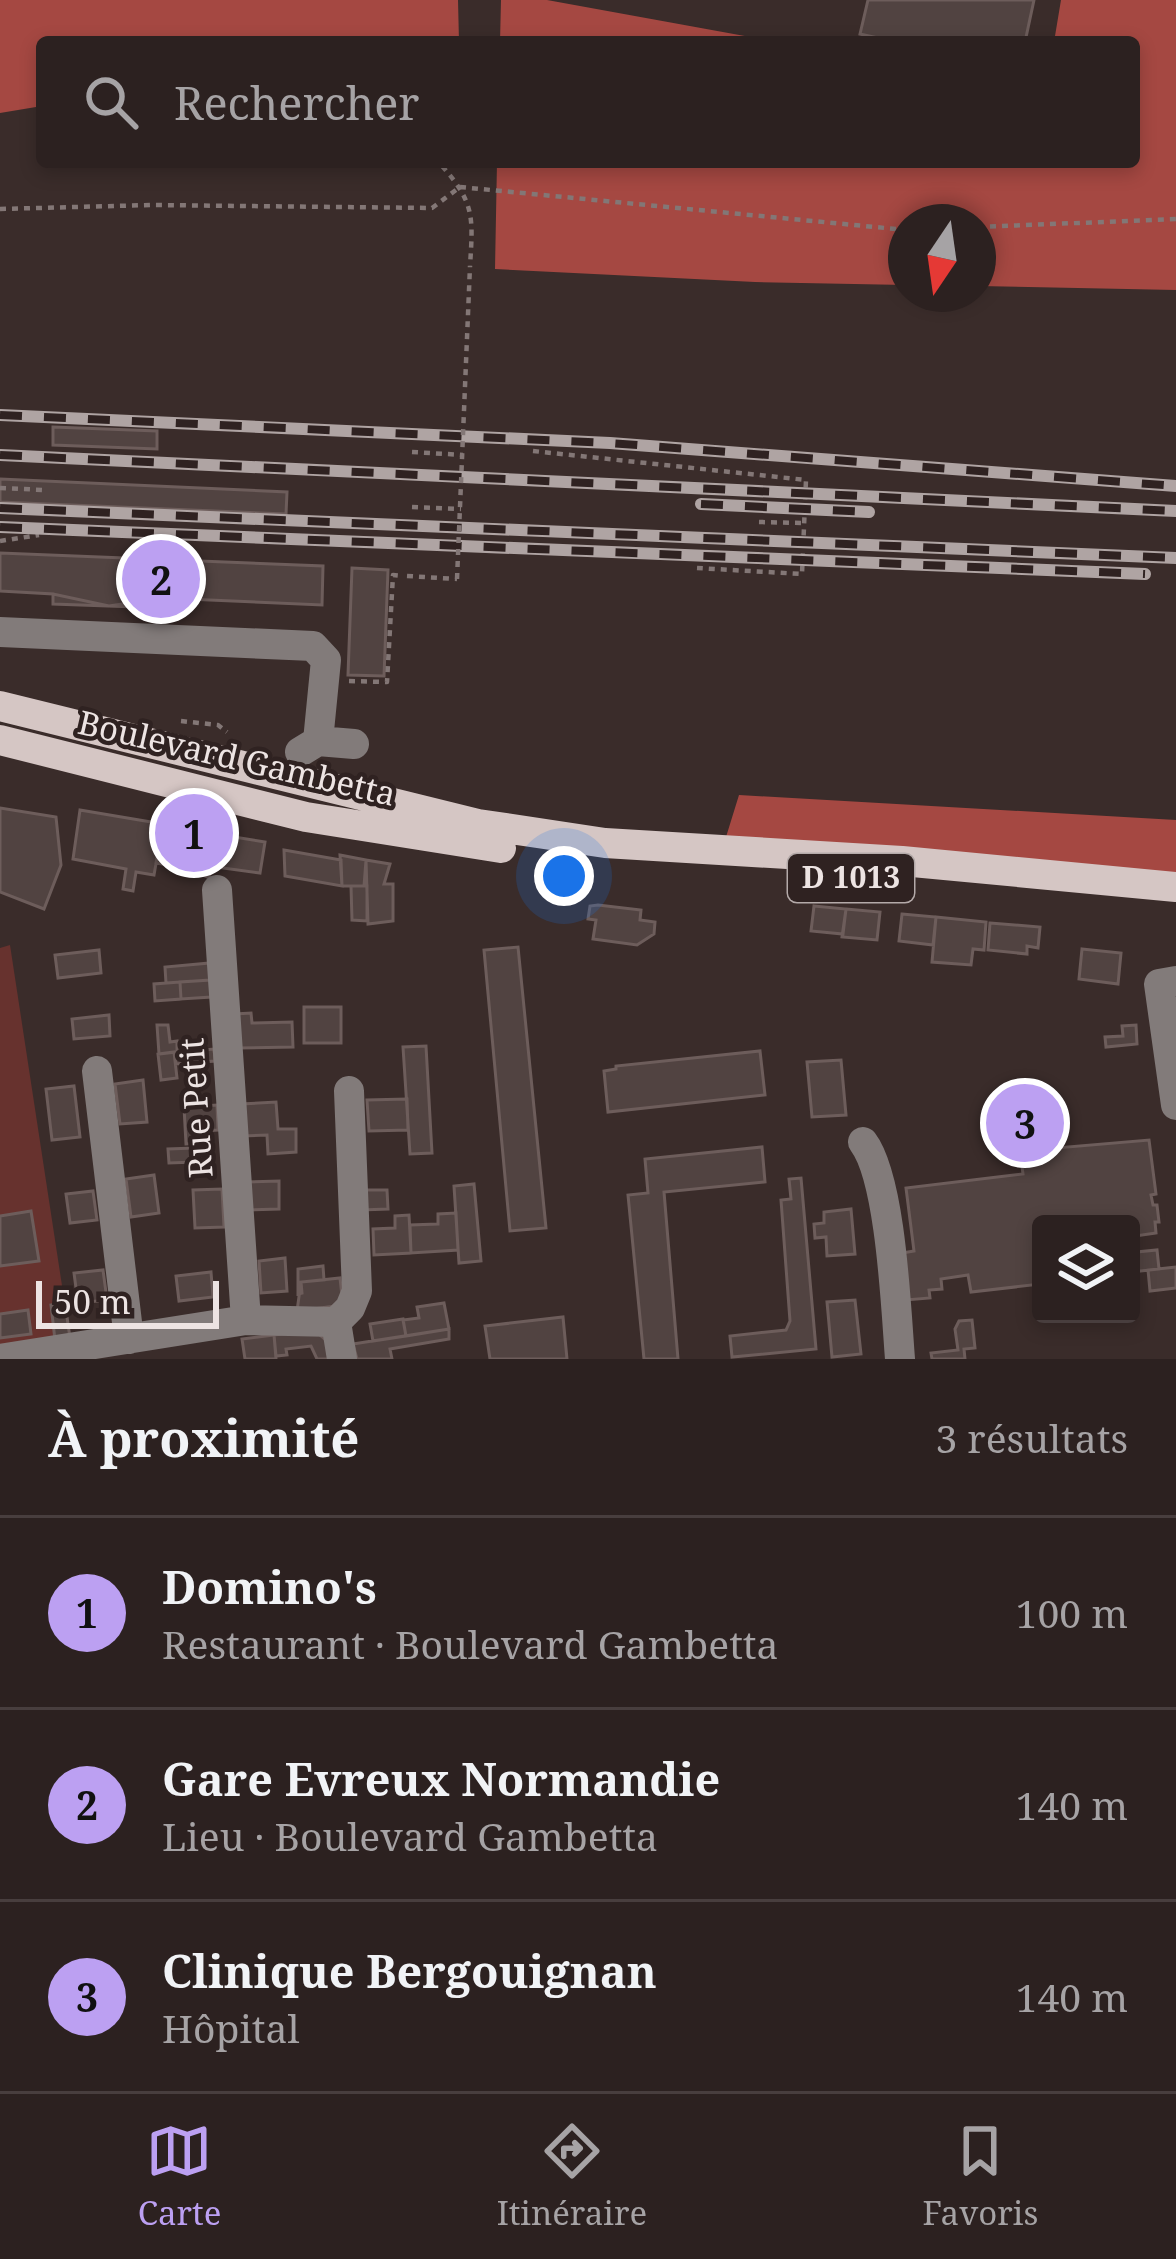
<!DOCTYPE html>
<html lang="fr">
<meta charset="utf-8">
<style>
:root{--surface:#2c2120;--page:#342929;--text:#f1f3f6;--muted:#a6a3a5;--line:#483e3e;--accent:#bca0f2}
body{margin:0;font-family:"Noto Serif",serif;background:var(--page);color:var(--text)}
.controls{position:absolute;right:36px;bottom:36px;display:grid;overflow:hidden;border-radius:12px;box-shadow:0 6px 18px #0003}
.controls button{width:108px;height:108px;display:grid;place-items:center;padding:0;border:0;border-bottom:3px solid var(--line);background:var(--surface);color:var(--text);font:60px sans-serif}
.compass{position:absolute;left:888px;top:204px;width:108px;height:108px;border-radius:50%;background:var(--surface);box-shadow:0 6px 18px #0003;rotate:193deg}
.scale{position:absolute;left:36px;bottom:30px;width:183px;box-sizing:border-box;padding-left:12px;border:6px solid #ede4e3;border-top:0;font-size:33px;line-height:42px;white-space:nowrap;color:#ede4e3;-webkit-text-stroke:9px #2f2221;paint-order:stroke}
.you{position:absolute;left:564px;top:876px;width:42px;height:42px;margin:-30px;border:9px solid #fff;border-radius:50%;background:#1a73e8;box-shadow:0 0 0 18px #1a73e833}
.badge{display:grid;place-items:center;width:78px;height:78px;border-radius:50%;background:var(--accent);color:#111;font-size:39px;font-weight:700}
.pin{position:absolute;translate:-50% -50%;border:6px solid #fff;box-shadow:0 3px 12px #0006}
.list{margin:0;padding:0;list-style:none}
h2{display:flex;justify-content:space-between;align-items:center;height:156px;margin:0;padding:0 48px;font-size:51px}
h2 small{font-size:39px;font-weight:400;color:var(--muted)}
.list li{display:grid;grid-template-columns:78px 1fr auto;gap:36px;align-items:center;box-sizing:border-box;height:192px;padding:0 48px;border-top:3px solid var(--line)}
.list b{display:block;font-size:45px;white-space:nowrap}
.list p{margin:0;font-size:39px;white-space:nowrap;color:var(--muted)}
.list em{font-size:39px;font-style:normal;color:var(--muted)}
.icon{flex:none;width:66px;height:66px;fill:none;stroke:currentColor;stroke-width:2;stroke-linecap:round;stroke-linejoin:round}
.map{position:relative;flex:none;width:1176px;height:1359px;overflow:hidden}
.search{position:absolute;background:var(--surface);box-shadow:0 6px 18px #0003;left:36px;right:36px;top:36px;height:132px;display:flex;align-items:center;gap:30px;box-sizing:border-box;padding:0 42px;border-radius:12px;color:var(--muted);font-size:45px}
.sheet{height:732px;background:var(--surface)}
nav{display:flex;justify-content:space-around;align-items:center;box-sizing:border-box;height:168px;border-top:3px solid var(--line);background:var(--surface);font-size:33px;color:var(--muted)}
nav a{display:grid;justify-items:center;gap:6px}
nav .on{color:var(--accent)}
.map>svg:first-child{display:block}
.green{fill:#67322e}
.forest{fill:#a54842}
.building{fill:#514341;stroke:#6d5d5b;stroke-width:3}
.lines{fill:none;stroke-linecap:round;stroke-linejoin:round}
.path{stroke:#837776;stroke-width:4.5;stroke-dasharray:6 6;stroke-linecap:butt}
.minor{stroke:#827b7a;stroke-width:30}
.major{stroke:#d5c6c4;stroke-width:30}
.rail-casing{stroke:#afa4a3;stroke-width:12}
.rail{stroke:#2f2221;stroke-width:8;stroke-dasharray:22;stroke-linecap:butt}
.path-bridge{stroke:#837776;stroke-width:4.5;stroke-dasharray:6 6;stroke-linecap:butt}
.labels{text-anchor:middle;stroke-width:9;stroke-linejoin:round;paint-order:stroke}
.shield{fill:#2f2221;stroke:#b4aaa9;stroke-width:3}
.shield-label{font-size:30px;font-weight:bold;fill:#ede4e3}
.street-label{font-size:33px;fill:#ede4e3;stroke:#2f2221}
</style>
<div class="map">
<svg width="1176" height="1359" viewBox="0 0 1176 1359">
<rect width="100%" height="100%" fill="#3a2c2a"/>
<path class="green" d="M 10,945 L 70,1338 L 0,1346 L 0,948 Z"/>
<path class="forest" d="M 0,0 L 458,0 L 459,42 L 42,42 L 42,106 L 0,113 Z
M 501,0 L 547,0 L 778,42 L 500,42 Z
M 1061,0 L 1176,0 L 1176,290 L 978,286 L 978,222 L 906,222 L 906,285 L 755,282 L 495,269 L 497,162 L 1134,162 L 1134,42 L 1054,42 Z
M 739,795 L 1176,820 L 1176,879 L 726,837 Z"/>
<path class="building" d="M 868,0 L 1034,0 L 1025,42 L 896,42 L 860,34 Z
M 53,427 L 157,431 L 157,449 L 53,445 Z
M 0,479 L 287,492 L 286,514 L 0,502 Z
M 0,553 L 323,566 L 322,605 L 163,598 L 163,608 L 53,604 L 53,594 L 0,591 Z
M 0,553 L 323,566 L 322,605 L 163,598 L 109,606 L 53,594 L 0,591 Z
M 352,568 L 388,570 L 384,676 L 348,675 Z
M 0,808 L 56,817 L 61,865 L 44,909 L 0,892 Z
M 80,810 L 163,824 L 154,875 L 136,872 L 133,891 L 123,889 L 126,869 L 73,859 Z
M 163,824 L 180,827 L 174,866 L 156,863 Z
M 180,827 L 199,831 L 193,870 L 174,866 Z
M 199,831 L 217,834 L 209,878 L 193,870 Z
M 228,836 L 265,842 L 260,873 L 223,868 Z
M 284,850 L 341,860 L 342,886 L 285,876 Z
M 340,855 L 366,860 L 364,886 L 342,886 Z
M 366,860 L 390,864 L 384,884 L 393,884 L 393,921 L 368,924 Z
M 351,886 L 367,886 L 367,921 L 352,920 Z
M 598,905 L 641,910 L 640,920 L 655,922 L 654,934 L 637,945 L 593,939 L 596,920 L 588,919 L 590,906 Z
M 814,906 L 846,909 L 843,934 L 811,931 Z
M 846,909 L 880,912 L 877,940 L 842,937 Z
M 902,914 L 936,917 L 933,945 L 899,941 Z
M 936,917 L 986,922 L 984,950 L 973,949 L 971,965 L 932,962 Z
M 990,923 L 1040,927 L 1038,948 L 1027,946 L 1027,954 L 988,950 Z
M 518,947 L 546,1228 L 510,1231 L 484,950 Z
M 1082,949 L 1121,953 L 1118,984 L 1079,979 Z
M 99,950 L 101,973 L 58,978 L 55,955 Z
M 210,963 L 210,980 L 166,983 L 165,967 Z
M 210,980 L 211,997 L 181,999 L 180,982 Z
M 180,982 L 181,999 L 155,1001 L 154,984 Z
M 304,1007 L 341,1007 L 341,1043 L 304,1043 Z
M 251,1013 L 252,1023 L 292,1022 L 293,1047 L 237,1048 L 235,1014 Z
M 109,1015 L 110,1036 L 74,1039 L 72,1019 Z
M 157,1025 L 168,1025 L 170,1042 L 177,1041 L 177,1052 L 159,1054 Z
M 1136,1025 L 1137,1044 L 1106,1047 L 1105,1037 L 1123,1036 L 1122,1026 Z
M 426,1046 L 432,1153 L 410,1154 L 403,1047 Z
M 214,1049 L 215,1061 L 176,1064 L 174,1052 Z
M 760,1051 L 765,1095 L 608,1112 L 604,1071 L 616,1069 L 616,1066 Z
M 174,1052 L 177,1078 L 161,1080 L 158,1054 Z
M 841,1060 L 846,1115 L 812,1117 L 807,1062 Z
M 143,1080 L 147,1122 L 120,1124 L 115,1084 Z
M 74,1086 L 80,1137 L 52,1140 L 46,1089 Z
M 407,1099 L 408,1130 L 369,1131 L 367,1100 Z
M 276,1102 L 278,1129 L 296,1129 L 296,1152 L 268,1154 L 267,1135 L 243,1136 L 241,1104 Z
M 217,1105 L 218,1130 L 200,1131 L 201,1143 L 186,1144 L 184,1107 Z
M 1149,1140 L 1156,1194 L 1151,1195 L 1153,1205 L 1157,1205 L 1159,1222 L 1155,1222 L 1156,1233 L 1135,1236 L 1136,1252 L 1157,1250 L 1159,1269 L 1131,1272 L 1131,1224 L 1041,1224 L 1041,1284 L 971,1292 L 968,1275 L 941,1279 L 942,1289 L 929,1290 L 930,1298 L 906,1300 L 902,1253 L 914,1251 L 906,1188 L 1023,1174 L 1020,1151 Z
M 762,1147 L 765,1182 L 664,1192 L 678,1359 L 644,1359 L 628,1195 L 648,1193 L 645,1159 Z
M 194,1148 L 195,1162 L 169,1163 L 168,1149 Z
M 154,1175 L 159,1213 L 131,1217 L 126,1179 Z
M 801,1178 L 816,1349 L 732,1357 L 730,1336 L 786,1330 L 790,1321 L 781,1200 L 791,1199 L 789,1179 Z
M 279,1181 L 279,1209 L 247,1210 L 246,1182 Z
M 474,1184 L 481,1261 L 459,1263 L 454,1186 Z
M 222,1189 L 224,1227 L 195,1228 L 193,1190 Z
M 360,1190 L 387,1190 L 388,1209 L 361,1210 Z
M 93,1191 L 97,1220 L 70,1223 L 66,1194 Z
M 851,1209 L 855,1254 L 827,1256 L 826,1237 L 815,1238 L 814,1224 L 824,1223 L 824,1212 Z
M 31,1211 L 39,1261 L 0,1266 L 0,1216 Z
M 456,1213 L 458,1250 L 411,1253 L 410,1225 L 438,1224 L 438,1214 Z
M 409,1215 L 411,1253 L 374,1255 L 373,1229 L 395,1228 L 395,1216 Z
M 285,1258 L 287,1291 L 261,1293 L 259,1261 Z
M 323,1266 L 324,1280 L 301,1282 L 302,1293 L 298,1294 L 298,1269 Z
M 1176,1267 L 1176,1288 L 1150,1291 L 1148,1270 Z
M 103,1270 L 107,1300 L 78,1303 L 74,1273 Z
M 211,1272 L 213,1297 L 179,1301 L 176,1276 Z
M 340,1278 L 343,1305 L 297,1311 L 301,1282 Z
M 855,1300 L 861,1354 L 832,1357 L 827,1302 Z
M 65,1303 L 70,1338 L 55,1340 L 51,1305 Z
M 444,1303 L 449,1329 L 406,1336 L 403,1320 L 419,1318 L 417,1307 Z
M 28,1310 L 31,1334 L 0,1338 L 0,1314 Z
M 563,1317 L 567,1359 L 490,1359 L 485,1326 Z
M 403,1319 L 406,1336 L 373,1341 L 370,1324 Z
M 972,1320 L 975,1348 L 964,1349 L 965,1359 L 932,1359 L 931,1353 L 958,1350 L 955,1329 L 959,1321 Z
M 449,1329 L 449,1339 L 390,1349 L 392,1359 L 357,1359 L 353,1344 Z
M 314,1330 L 332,1345 L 334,1359 L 317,1359 L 311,1346 L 286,1349 L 287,1355 L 276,1356 L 274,1335 Z
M 274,1335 L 276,1359 L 245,1359 L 242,1339 Z"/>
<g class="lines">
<path class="path" d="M 442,166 C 475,203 473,218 470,266
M 460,187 L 906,230
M 0,209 L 151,205 L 432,208 L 460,187
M 978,227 L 1176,219
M 533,451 L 806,480 L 802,574 L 697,568
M 412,452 L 463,455
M 0,488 L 44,490
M 412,507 L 461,509
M 759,522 L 804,523
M 0,541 L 39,535
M 407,576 L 457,579
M 349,681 L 387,682 L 393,575 L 403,576
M 181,721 L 218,725 L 227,732
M 218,863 L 225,821"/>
<path class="minor" d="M 0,632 L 313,646 L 326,660 L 318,741
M 300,752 L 318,741 L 354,744
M 217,890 L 246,1320
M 1176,981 L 1159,984 L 1176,1105
M 97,1071 L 129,1339
M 863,1142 C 891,1179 896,1309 900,1359
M 336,1322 L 350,1308 L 357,1291 L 349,1091
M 0,1359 L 246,1320 L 336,1322 L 342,1359"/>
<path class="major" d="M 0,706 L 478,824 L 605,843 L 902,861 L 1176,887
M 0,740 L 306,817 L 501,848"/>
<g class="rail-casing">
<path id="rail" d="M 0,415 L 610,443 L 1176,486
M 0,455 L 1176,511
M 701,504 L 869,512
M 0,508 L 1176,558
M 0,527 L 1145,574"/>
</g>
<use href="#rail" class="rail"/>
<path class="path-bridge" d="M 457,579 L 470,266"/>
</g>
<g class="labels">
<rect class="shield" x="788" y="854" width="126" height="48" rx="9"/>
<g class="shield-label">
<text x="851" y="888">D 1013</text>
</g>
<g class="street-label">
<text transform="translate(237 758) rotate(13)" y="12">Boulevard Gambetta</text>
<text transform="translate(196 1108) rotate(-94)" y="12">Rue Petit</text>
</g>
</g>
</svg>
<div class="controls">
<button><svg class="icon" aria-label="layers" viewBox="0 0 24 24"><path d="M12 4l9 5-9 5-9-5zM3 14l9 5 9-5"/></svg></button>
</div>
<svg class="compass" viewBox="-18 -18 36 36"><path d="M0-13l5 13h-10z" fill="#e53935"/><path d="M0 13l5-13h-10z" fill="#a6a3a5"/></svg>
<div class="scale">50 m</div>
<div class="you"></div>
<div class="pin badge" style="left:194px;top:833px">1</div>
<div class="pin badge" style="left:161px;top:579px">2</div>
<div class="pin badge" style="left:1025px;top:1123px">3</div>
<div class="search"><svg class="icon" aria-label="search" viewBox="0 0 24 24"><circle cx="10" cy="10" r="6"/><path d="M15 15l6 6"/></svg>Rechercher</div>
</div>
<section class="sheet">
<h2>À proximité<small>3 résultats</small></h2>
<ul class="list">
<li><span class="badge">1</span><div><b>Domino's</b><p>Restaurant · Boulevard Gambetta</p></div><em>100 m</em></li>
<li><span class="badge">2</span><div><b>Gare Evreux Normandie</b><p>Lieu · Boulevard Gambetta</p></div><em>140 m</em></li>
<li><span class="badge">3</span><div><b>Clinique Bergouignan</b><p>Hôpital</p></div><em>140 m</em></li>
</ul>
</section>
<nav>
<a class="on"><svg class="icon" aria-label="map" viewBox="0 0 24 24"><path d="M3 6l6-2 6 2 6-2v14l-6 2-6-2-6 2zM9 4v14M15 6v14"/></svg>Carte</a>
<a><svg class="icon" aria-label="directions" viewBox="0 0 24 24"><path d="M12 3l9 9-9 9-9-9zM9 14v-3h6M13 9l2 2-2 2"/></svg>Itinéraire</a>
<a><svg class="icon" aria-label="saved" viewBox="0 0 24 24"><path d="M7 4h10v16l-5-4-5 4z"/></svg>Favoris</a>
</nav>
